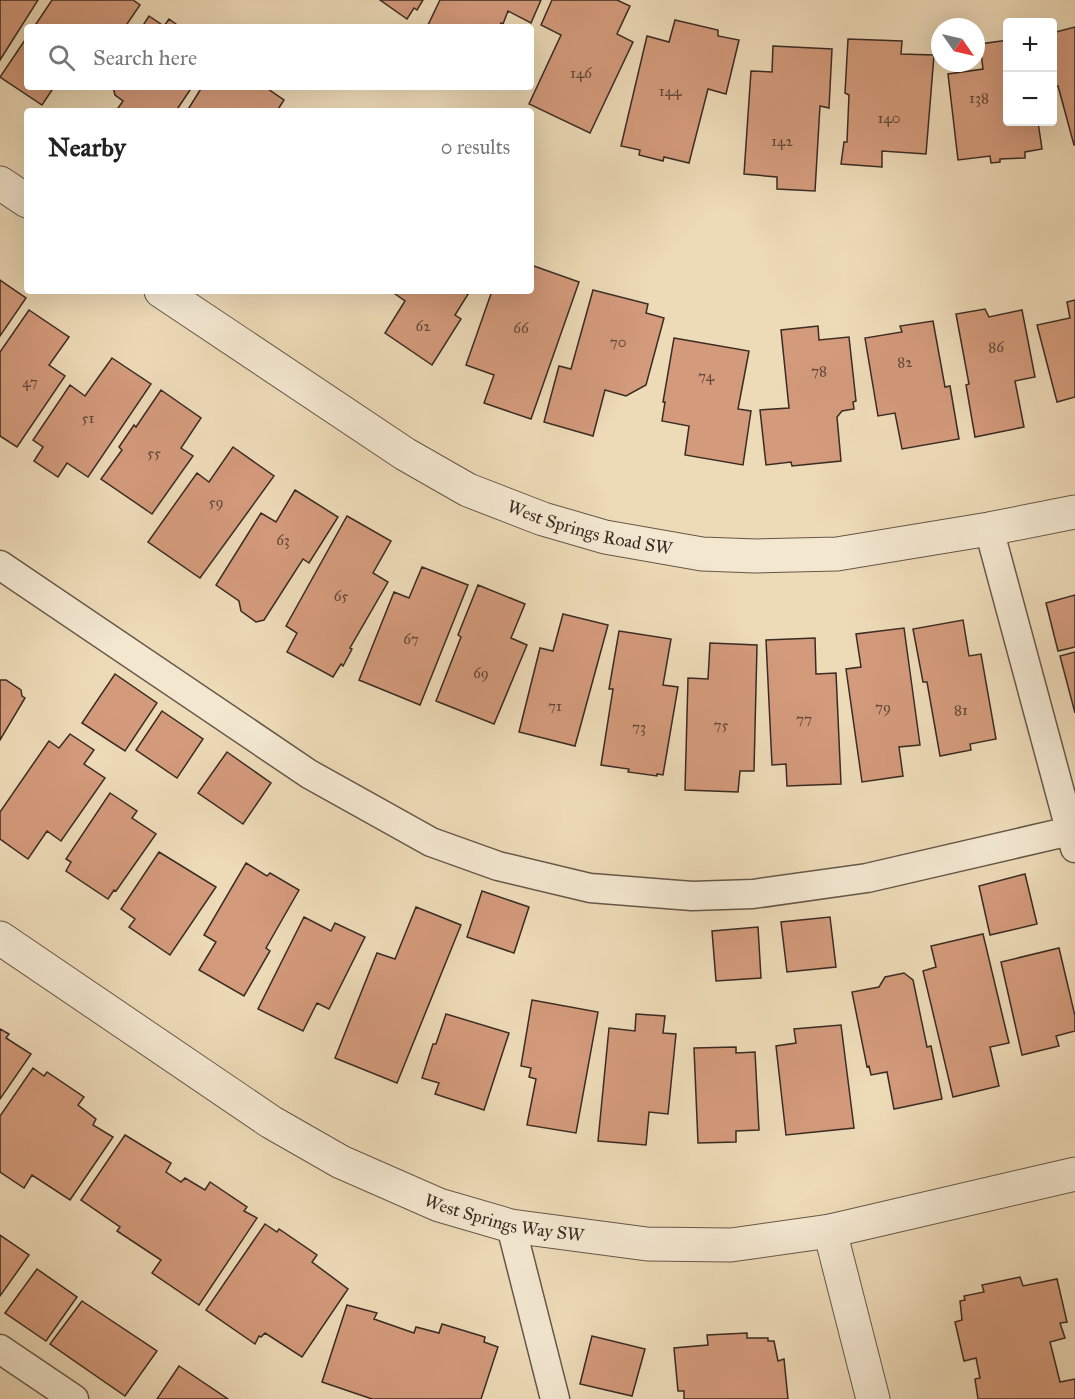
<!DOCTYPE html>
<meta charset="utf-8">
<style>
:root{--surface:#fff;--page:#f6f6f6;--text:#222;--muted:#767676;--line:#e0e0e0}
body{margin:0;font-family:"IM FELL Great Primer",serif;background:var(--page);color:var(--text)}
.controls{position:absolute;right:18px;top:18px;display:grid;overflow:hidden;border-radius:6px;box-shadow:0 6px 24px #0002}
.controls button{width:54px;height:54px;display:grid;place-items:center;padding:0;border:0;border-bottom:2px solid var(--line);background:var(--surface);color:var(--text);font:30px sans-serif}
.compass{position:absolute;left:931px;top:18px;width:54px;height:54px;border-radius:50%;background:var(--surface);box-shadow:0 6px 24px #0002;rotate:124deg}
.list{margin:0;padding:0;list-style:none}
h2{display:flex;justify-content:space-between;align-items:center;height:78px;margin:0;padding:0 24px;font-size:26px}
h2 small{font-size:20px;font-weight:400;color:var(--muted)}
.icon{flex:none;width:33px;height:33px;fill:none;stroke:currentColor;stroke-width:2;stroke-linecap:round;stroke-linejoin:round}
.map{position:relative;flex:none;width:1075px;height:1399px;overflow:hidden}
.search{position:absolute;background:var(--surface);box-shadow:0 6px 24px #0002;left:24px;top:24px;width:510px;height:66px;display:flex;align-items:center;gap:15px;box-sizing:border-box;padding:0 21px;border-radius:6px;color:var(--muted);font-size:22px}
.panel{position:absolute;background:var(--surface);box-shadow:0 6px 24px #0002;left:24px;top:108px;width:510px;height:186px;border-radius:6px}
.map>svg:first-child{display:block}
.building{fill:#d39a7b;stroke:#3a2b23;stroke-width:1.5}
.lines{fill:none;stroke-linecap:round;stroke-linejoin:round}
.service-casing{stroke:#675748;stroke-width:31}
.minor-casing{stroke:#675748;stroke-width:35}
.service{stroke:#f3e7d0;stroke-width:28}
.minor{stroke:#f3e7d0;stroke-width:33}
.labels{text-anchor:middle;stroke-width:4.5;stroke-linejoin:round;paint-order:stroke}
.number-label{font-size:15px;fill:#604739}
.street-label{font-size:18px;fill:#3a2b23;stroke:#f3e7d0}
</style>
<div class="map">
<svg width="1075" height="1399" viewBox="0 0 1075 1399">
<rect width="100%" height="100%" fill="#eddab7"/>
<filter id="stains"><feTurbulence type="fractalNoise" baseFrequency=".00333" numOctaves="4"/><feColorMatrix values="0 0 0 0 .2 0 0 0 0 .09 0 0 0 0 .02 0 0 0 .5 -.17"/></filter>
<radialGradient id="worn" r=".72"><stop offset=".6" stop-color="#630" stop-opacity="0"/><stop offset="1" stop-color="#630" stop-opacity=".3"/></radialGradient>
<path class="building" d="M 0,0 L 38,0 L 0,60 Z
M 52,0 L 133,0 L 140,5 L 125,27 L 34,27 Z
M 380,0 L 423,0 L 417,10 L 414,8 L 407,19 Z
M 440,0 L 541,0 L 531,23 L 508,11 L 503,24 L 501,23 L 499,27 L 427,27 Z
M 552,0 L 617,0 L 630,6 L 617,34 L 633,42 L 590,133 L 529,104 L 561,35 L 541,25 Z
M 149,16 L 164,26 L 169,19 L 180,27 L 142,27 Z
M 675,20 L 718,30 L 718,36 L 739,40 L 726,94 L 708,89 L 689,163 L 664,157 L 663,161 L 639,155 L 640,150 L 621,146 L 647,36 L 669,42 Z
M 1075,27 L 1075,145 L 1074,145 L 1058,86 L 1054,87 L 1052,82 L 1052,33 Z
M 27,37 L 27,87 L 54,87 L 42,105 L 0,77 Z
M 848,39 L 902,41 L 901,54 L 934,55 L 926,154 L 882,151 L 882,167 L 841,164 L 844,142 L 847,142 L 849,95 L 845,93 Z
M 1008,40 L 1008,122 L 1038,122 L 1042,149 L 1025,152 L 1025,158 L 1000,159 L 1000,162 L 991,163 L 990,156 L 958,160 L 948,74 L 983,69 L 980,44 Z
M 773,46 L 832,49 L 829,108 L 820,106 L 815,191 L 777,189 L 777,177 L 744,174 L 751,71 L 772,72 Z
M 113,87 L 192,87 L 176,111 L 116,111 L 123,101 L 115,95 Z
M 202,87 L 265,87 L 284,100 L 277,111 L 187,111 Z
M 531,265 L 579,282 L 531,419 L 484,403 L 494,375 L 466,365 L 492,291 L 531,291 Z
M 0,280 L 26,298 L 0,336 Z
M 593,290 L 648,304 L 646,313 L 664,318 L 646,385 L 626,396 L 605,390 L 593,436 L 544,422 L 559,366 L 571,369 Z
M 391,291 L 470,291 L 455,315 L 461,319 L 432,365 L 385,333 L 405,301 Z
M 1075,300 L 1075,397 L 1057,402 L 1037,325 L 1070,318 L 1067,302 Z
M 985,309 L 989,317 L 1022,310 L 1035,377 L 1015,381 L 1024,427 L 975,437 L 966,385 L 969,384 L 956,314 Z
M 29,310 L 69,337 L 49,365 L 65,376 L 17,447 L 0,436 L 0,352 Z
M 933,321 L 945,387 L 950,386 L 959,439 L 902,449 L 895,413 L 878,416 L 865,338 L 902,332 L 900,326 Z
M 818,326 L 819,340 L 849,337 L 856,401 L 853,402 L 854,409 L 842,411 L 837,417 L 841,461 L 792,466 L 791,462 L 766,465 L 760,410 L 789,408 L 781,330 Z
M 674,338 L 749,351 L 738,409 L 751,411 L 743,465 L 685,455 L 689,426 L 662,421 L 665,402 L 663,402 Z
M 112,358 L 151,384 L 88,477 L 67,463 L 58,477 L 34,461 L 43,447 L 33,440 L 70,385 L 85,396 Z
M 161,390 L 201,418 L 181,448 L 193,456 L 152,514 L 101,479 L 122,450 L 119,447 L 134,425 L 136,427 Z
M 233,447 L 274,476 L 200,578 L 148,542 L 197,473 L 209,482 Z
M 295,490 L 338,517 L 309,563 L 303,559 L 264,620 L 256,622 L 241,611 L 239,601 L 216,585 L 261,513 L 276,522 Z
M 347,516 L 391,541 L 373,573 L 388,582 L 350,648 L 352,649 L 343,666 L 341,664 L 333,677 L 287,652 L 297,633 L 286,626 Z
M 422,567 L 468,585 L 420,705 L 359,680 L 394,592 L 409,598 Z
M 478,585 L 525,604 L 511,638 L 527,645 L 494,724 L 436,701 L 461,637 L 458,635 Z
M 1075,595 L 1075,647 L 1058,651 L 1046,603 Z
M 563,614 L 608,625 L 575,746 L 519,732 L 540,648 L 553,651 Z
M 963,620 L 969,656 L 981,654 L 996,739 L 970,744 L 971,750 L 940,756 L 927,682 L 923,682 L 913,629 Z
M 904,628 L 920,745 L 899,747 L 903,776 L 862,782 L 846,669 L 861,667 L 856,634 Z
M 619,631 L 671,639 L 663,685 L 678,687 L 663,775 L 657,774 L 657,776 L 628,772 L 629,769 L 601,765 L 613,689 L 609,689 Z
M 815,638 L 816,674 L 836,673 L 841,784 L 787,786 L 786,764 L 772,765 L 766,640 Z
M 710,643 L 757,645 L 754,771 L 740,771 L 738,792 L 685,790 L 688,678 L 708,679 Z
M 1075,652 L 1075,713 L 1060,656 Z
M 115,674 L 157,703 L 125,751 L 82,723 Z
M 0,680 L 6,680 L 21,690 L 22,696 L 25,698 L 0,740 Z
M 162,711 L 203,739 L 177,778 L 136,750 Z
M 70,734 L 94,750 L 84,764 L 105,778 L 61,841 L 47,831 L 28,859 L 0,839 L 0,812 L 49,741 L 59,748 Z
M 227,752 L 271,783 L 243,824 L 198,793 Z
M 110,793 L 137,811 L 132,818 L 156,834 L 116,891 L 114,890 L 108,899 L 66,871 L 71,862 L 66,859 Z
M 159,852 L 216,887 L 170,955 L 129,927 L 135,919 L 121,909 Z
M 246,863 L 267,876 L 270,873 L 299,890 L 266,948 L 270,951 L 244,996 L 199,970 L 216,942 L 204,935 Z
M 1025,874 L 1037,924 L 990,935 L 979,886 Z
M 482,891 L 529,907 L 514,953 L 467,937 Z
M 416,907 L 461,925 L 397,1083 L 335,1058 L 377,953 L 395,959 Z
M 304,917 L 331,931 L 335,923 L 365,937 L 329,1009 L 317,1003 L 303,1031 L 258,1009 Z
M 830,917 L 836,967 L 787,972 L 781,922 Z
M 758,927 L 761,978 L 716,981 L 712,931 Z
M 983,934 L 1009,1043 L 990,1047 L 999,1086 L 953,1097 L 923,971 L 936,967 L 931,946 Z
M 1059,948 L 1075,1016 L 1075,1031 L 1056,1036 L 1059,1046 L 1022,1055 L 1001,962 Z
M 904,973 L 913,980 L 927,1047 L 931,1046 L 942,1099 L 894,1109 L 887,1072 L 871,1075 L 869,1066 L 867,1067 L 852,992 L 879,987 L 885,977 Z
M 532,1000 L 598,1012 L 576,1133 L 527,1125 L 536,1079 L 529,1077 L 531,1068 L 521,1066 Z
M 446,1014 L 509,1033 L 484,1110 L 435,1094 L 439,1083 L 422,1078 L 433,1044 L 436,1044 Z
M 636,1014 L 665,1016 L 663,1033 L 676,1034 L 668,1114 L 649,1112 L 646,1145 L 598,1141 L 609,1028 L 635,1031 Z
M 841,1025 L 854,1128 L 786,1135 L 776,1046 L 796,1043 L 794,1029 Z
M 0,1029 L 9,1034 L 6,1038 L 31,1054 L 0,1099 Z
M 736,1047 L 736,1053 L 755,1052 L 759,1130 L 736,1131 L 736,1142 L 698,1143 L 694,1048 Z
M 33,1068 L 44,1076 L 47,1072 L 84,1097 L 78,1105 L 96,1119 L 93,1125 L 113,1137 L 70,1200 L 32,1175 L 24,1188 L 0,1172 L 0,1116 Z
M 125,1135 L 171,1163 L 166,1172 L 181,1182 L 185,1178 L 205,1190 L 210,1182 L 247,1207 L 244,1211 L 257,1218 L 199,1305 L 152,1273 L 161,1260 L 117,1231 L 120,1227 L 81,1200 Z
M 265,1224 L 277,1232 L 279,1229 L 317,1255 L 312,1262 L 348,1289 L 302,1357 L 265,1333 L 261,1337 L 259,1336 L 255,1344 L 206,1310 Z
M 0,1235 L 29,1255 L 0,1296 Z
M 37,1269 L 77,1297 L 46,1341 L 5,1313 Z
M 1020,1277 L 1023,1286 L 1057,1279 L 1067,1322 L 1060,1323 L 1065,1338 L 1050,1342 L 1060,1382 L 1075,1379 L 1075,1399 L 978,1399 L 975,1379 L 980,1378 L 976,1358 L 964,1361 L 955,1322 L 962,1320 L 960,1301 L 965,1300 L 964,1296 L 984,1292 L 982,1285 Z
M 82,1301 L 157,1351 L 125,1396 L 50,1344 Z
M 347,1305 L 377,1313 L 374,1319 L 414,1333 L 416,1327 L 439,1333 L 442,1324 L 485,1337 L 484,1342 L 498,1347 L 481,1399 L 372,1399 L 322,1382 Z
M 747,1333 L 747,1338 L 768,1338 L 768,1341 L 774,1341 L 778,1361 L 784,1359 L 788,1399 L 684,1399 L 684,1391 L 678,1391 L 674,1348 L 708,1345 L 707,1335 Z
M 592,1336 L 645,1349 L 632,1396 L 580,1384 Z
M 179,1366 L 228,1399 L 157,1399 Z"/>
<g class="lines">
<g class="service-casing">
<path id="service" d="M 989,529 L 1075,848
M 0,565 L 309,774 L 431,842 L 498,866 L 590,888 L 692,896 L 753,894 L 867,878 L 1070,831
M 511,1226 L 555,1399
M 0,1349 L 74,1399"/>
</g>
<g class="minor-casing">
<g id="minor">
<path d="M 0,183 L 27,201"/>
<path id="s1" d="M 161,291 L 405,454 L 468,490 L 543,519 L 605,537 L 702,554 L 756,556 L 837,554 L 989,529 L 1075,512"/>
<path id="s2" d="M 0,938 L 271,1122 L 341,1162 L 439,1205 L 511,1226 L 647,1244 L 731,1245 L 830,1231 L 1075,1174"/>
<path d="M 830,1231 L 873,1399"/>
</g>
</g>
<use href="#service" class="service"/>
<use href="#minor" class="minor"/>
</g>
<g class="labels">
<g class="number-label">
<text x="581" y="78">146</text>
<text x="670" y="96">144</text>
<text x="979" y="103">138</text>
<text x="889" y="123">140</text>
<text x="782" y="146">142</text>
<text x="423" y="331">62</text>
<text x="521" y="333">66</text>
<text x="618" y="347">70</text>
<text x="996" y="352">86</text>
<text x="905" y="367">82</text>
<text x="819" y="376">78</text>
<text x="706" y="381">74</text>
<text x="30" y="387">47</text>
<text x="88" y="423">51</text>
<text x="154" y="458">55</text>
<text x="216" y="507">59</text>
<text x="283" y="545">63</text>
<text x="341" y="601">65</text>
<text x="411" y="644">67</text>
<text x="481" y="678">69</text>
<text x="555" y="711">71</text>
<text x="883" y="712">79</text>
<text x="961" y="715">81</text>
<text x="804" y="724">77</text>
<text x="721" y="730">75</text>
<text x="639" y="732">73</text>
</g>
<g class="street-label">
<text dy="6" stroke="none"><textPath href="#s1" startOffset="494">West Springs Road SW</textPath></text>
<text dy="6" stroke="none"><textPath href="#s2" startOffset="582">West Springs Way SW</textPath></text>
</g>
</g>
<rect width="100%" height="100%" filter="url(#stains)"/>
<rect width="100%" height="100%" fill="url(#worn)"/>
</svg>
<div class="controls">
<button>+</button>
<button>−</button>
</div>
<svg class="compass" viewBox="-18 -18 36 36"><path d="M0-13l5 13h-10z" fill="#e53935"/><path d="M0 13l5-13h-10z" fill="#767676"/></svg>
<div class="search"><svg class="icon" aria-label="search" viewBox="0 0 24 24"><circle cx="10" cy="10" r="6"/><path d="M15 15l6 6"/></svg>Search here</div>
<section class="panel">
<h2>Nearby<small>0 results</small></h2>
<ul class="list">
</ul>
</section>
</div>
